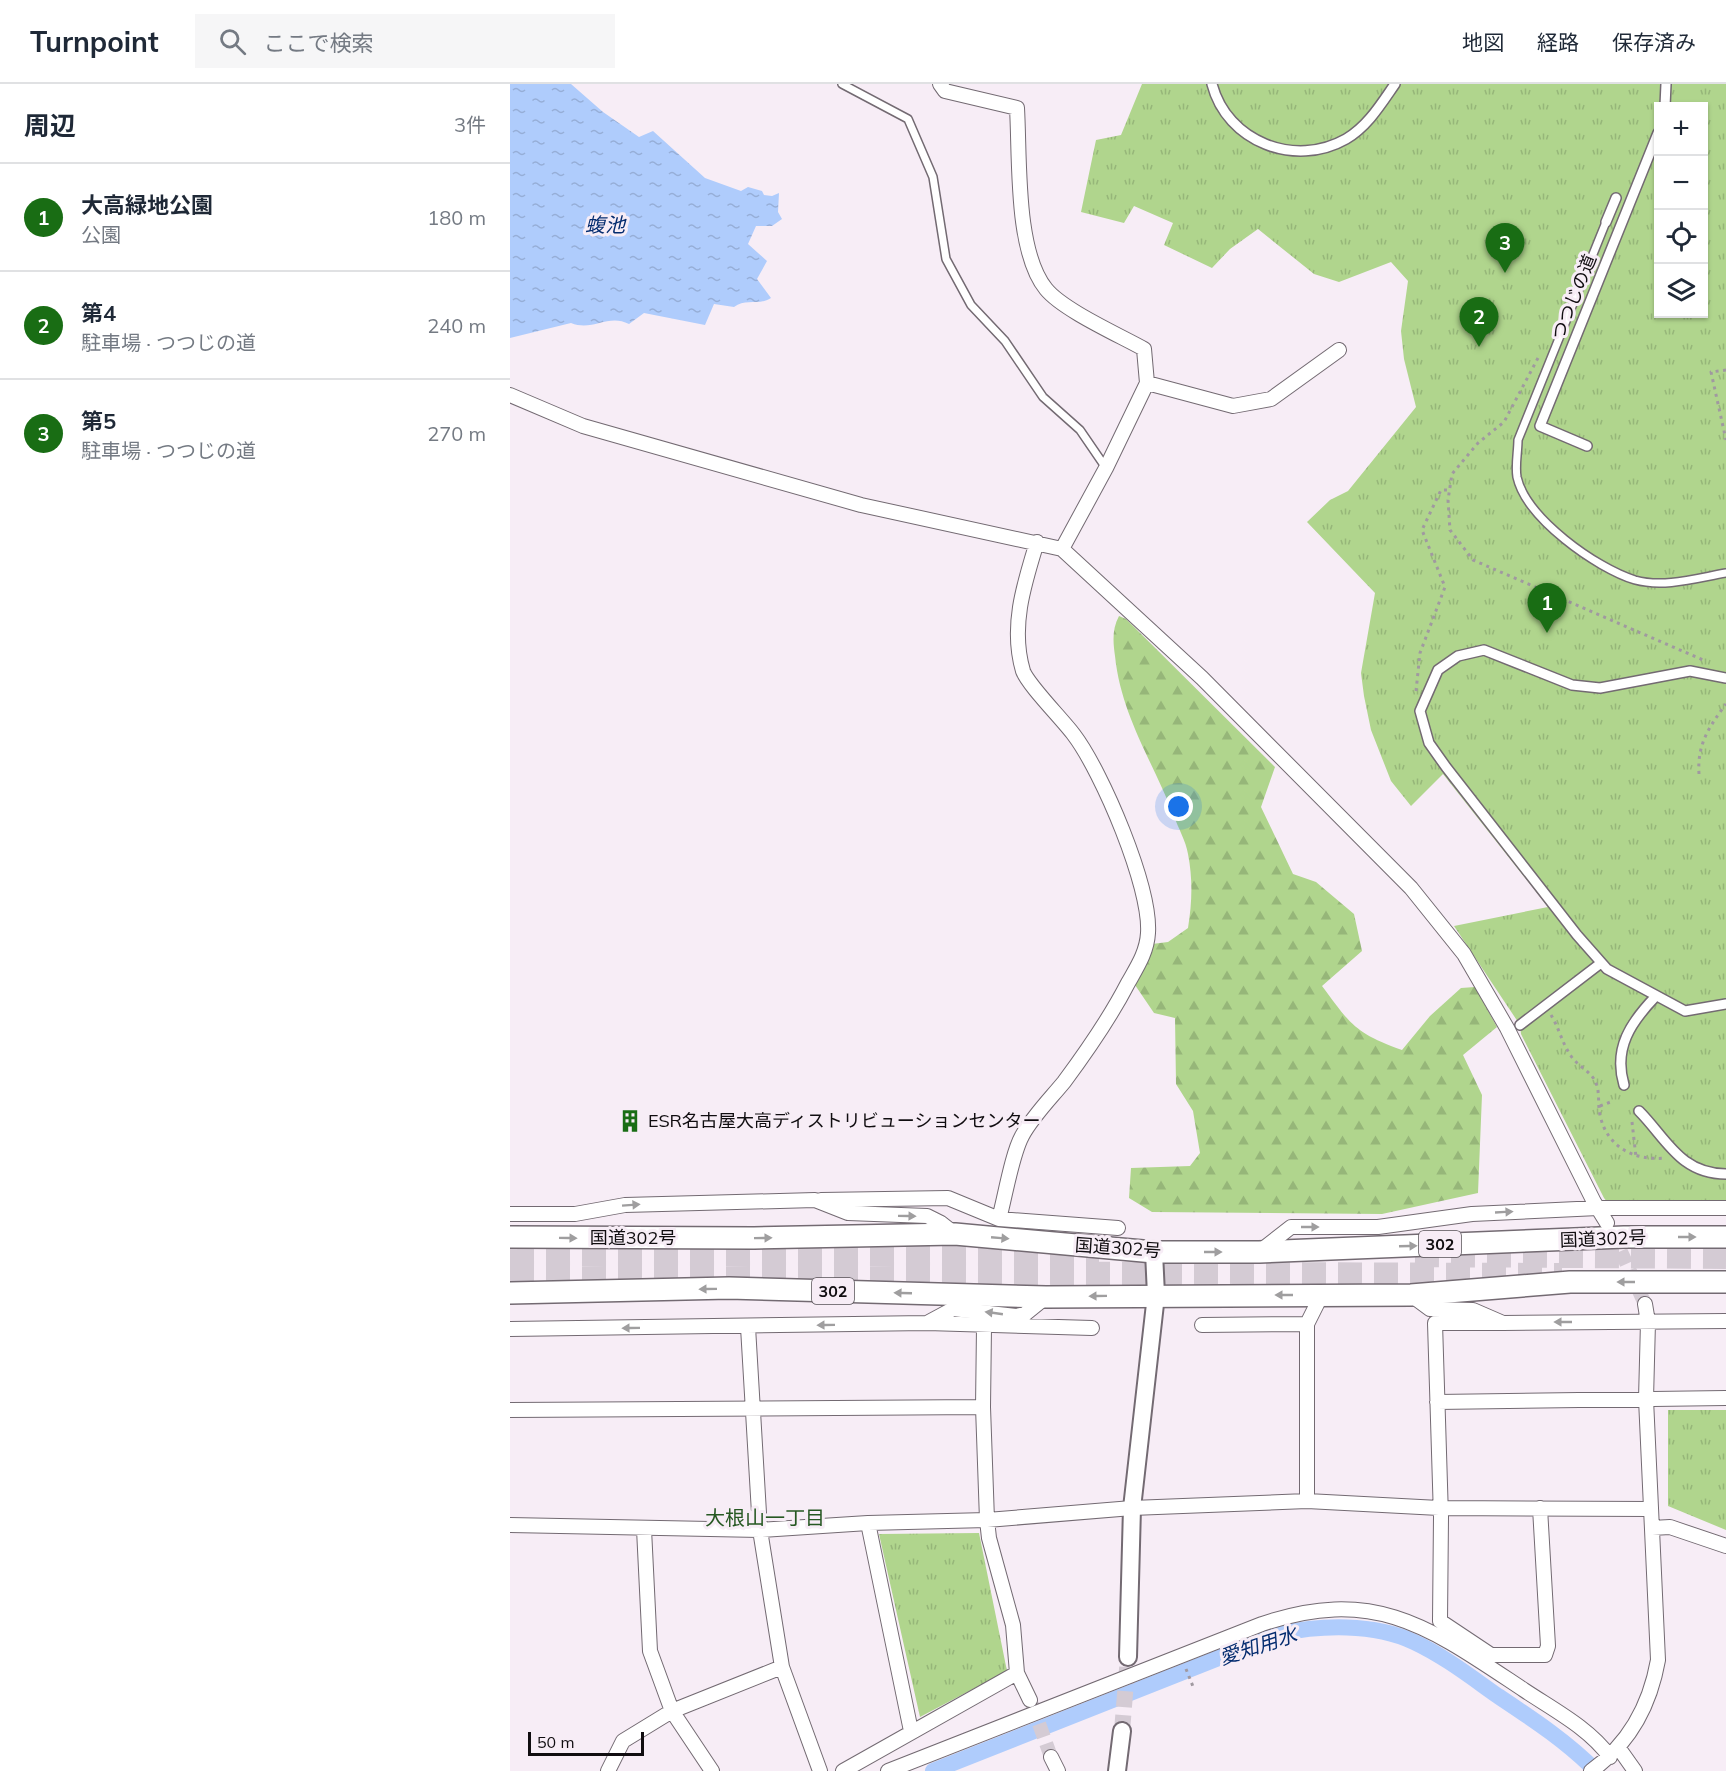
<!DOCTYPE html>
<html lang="ja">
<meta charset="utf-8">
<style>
:root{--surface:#fff;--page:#f6f6f7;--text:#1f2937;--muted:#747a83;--line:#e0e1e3;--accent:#196d14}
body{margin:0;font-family:Mulish,"Noto Sans JP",sans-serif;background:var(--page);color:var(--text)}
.controls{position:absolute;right:18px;top:18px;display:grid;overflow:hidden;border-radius:0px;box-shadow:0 2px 4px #0004}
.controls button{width:54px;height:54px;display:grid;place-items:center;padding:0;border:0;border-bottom:2px solid var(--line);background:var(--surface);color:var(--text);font:30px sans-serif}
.scale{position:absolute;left:18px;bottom:15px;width:116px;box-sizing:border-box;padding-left:6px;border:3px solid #100d10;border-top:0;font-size:16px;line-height:21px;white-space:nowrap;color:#100d10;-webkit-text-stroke:4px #f7edf6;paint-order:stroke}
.you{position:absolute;left:669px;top:723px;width:21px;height:21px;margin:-15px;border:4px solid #fff;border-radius:50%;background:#1a73e8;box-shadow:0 0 0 9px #1a73e833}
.badge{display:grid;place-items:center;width:39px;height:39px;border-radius:50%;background:var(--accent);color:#fff;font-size:20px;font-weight:700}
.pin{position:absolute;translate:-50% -50px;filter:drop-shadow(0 2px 3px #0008)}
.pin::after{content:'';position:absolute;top:32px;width:21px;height:18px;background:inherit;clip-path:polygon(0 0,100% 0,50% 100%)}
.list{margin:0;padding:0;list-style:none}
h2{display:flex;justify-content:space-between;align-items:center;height:78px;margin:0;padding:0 24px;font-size:26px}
h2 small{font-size:20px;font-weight:400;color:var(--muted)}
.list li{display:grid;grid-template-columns:39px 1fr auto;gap:18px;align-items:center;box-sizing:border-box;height:108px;padding:0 24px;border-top:2px solid var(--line)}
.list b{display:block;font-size:22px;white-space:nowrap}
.list p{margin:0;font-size:20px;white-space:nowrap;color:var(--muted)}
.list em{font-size:20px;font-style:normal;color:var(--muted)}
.icon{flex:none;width:33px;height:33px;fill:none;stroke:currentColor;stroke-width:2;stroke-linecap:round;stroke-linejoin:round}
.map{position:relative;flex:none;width:1216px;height:1687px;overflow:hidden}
header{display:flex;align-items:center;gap:36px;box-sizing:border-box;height:84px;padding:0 30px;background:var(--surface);border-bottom:2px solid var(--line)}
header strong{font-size:28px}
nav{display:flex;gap:33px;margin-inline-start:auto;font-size:21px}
.search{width:420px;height:54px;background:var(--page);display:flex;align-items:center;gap:15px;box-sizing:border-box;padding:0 21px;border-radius:0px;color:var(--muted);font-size:22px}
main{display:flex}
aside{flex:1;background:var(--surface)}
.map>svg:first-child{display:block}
.forest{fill:url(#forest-firs)}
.park{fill:url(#park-tufts);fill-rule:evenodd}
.water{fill:url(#water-ripples)}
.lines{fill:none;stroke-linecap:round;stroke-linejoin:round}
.canal{stroke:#afccfc;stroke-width:16}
.minor-tunnel{stroke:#d4cbd4;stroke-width:14;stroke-dasharray:14 7;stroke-linecap:butt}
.tertiary-tunnel{stroke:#d4cbd4;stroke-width:16;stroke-dasharray:16 8;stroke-linecap:butt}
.motorway-tunnel{stroke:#d4cbd4;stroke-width:24;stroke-dasharray:24 12;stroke-linecap:butt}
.service-casing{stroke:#736a72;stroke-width:10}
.pedestrian-casing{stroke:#736a72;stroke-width:12}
.minor-casing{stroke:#736a72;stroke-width:16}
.tertiary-casing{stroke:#736a72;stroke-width:20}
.trunk-casing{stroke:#736a72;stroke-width:24}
.path{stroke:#a099a0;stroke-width:3;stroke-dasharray:3 4.5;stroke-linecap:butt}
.service{stroke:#fff;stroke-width:7}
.pedestrian{stroke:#fff;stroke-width:9}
.minor{stroke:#fff;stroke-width:14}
.tertiary{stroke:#fff;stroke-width:16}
.trunk{stroke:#fff;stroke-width:21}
.oneway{fill:#9f9e9f}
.labels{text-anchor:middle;stroke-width:6;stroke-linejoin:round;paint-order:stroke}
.shield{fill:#f7edf6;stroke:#555055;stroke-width:1.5}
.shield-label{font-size:16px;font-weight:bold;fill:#100d10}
.street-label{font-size:18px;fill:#100d10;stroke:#f7edf6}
.poi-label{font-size:18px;fill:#100d10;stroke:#f7edf6;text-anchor:start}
.water-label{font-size:20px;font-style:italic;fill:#042c6f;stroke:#f7edf6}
.neighbourhood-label{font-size:20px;fill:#265822;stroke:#f7edf6}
</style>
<header>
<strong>Turnpoint</strong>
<div class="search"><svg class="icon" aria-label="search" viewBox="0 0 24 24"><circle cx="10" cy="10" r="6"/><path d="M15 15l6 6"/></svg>ここで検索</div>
<nav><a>地図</a><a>経路</a><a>保存済み</a></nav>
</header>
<main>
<aside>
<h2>周辺<small>3件</small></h2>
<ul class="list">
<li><span class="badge">1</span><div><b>大高緑地公園</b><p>公園</p></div><em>180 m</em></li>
<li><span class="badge">2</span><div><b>第4</b><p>駐車場 · つつじの道</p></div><em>240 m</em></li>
<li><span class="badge">3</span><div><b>第5</b><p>駐車場 · つつじの道</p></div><em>270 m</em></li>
</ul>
</aside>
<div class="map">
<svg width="1216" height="1687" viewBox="0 0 1216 1687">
<defs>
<pattern id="forest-firs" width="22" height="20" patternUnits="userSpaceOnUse" patternTransform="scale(1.5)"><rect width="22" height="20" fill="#b0d58d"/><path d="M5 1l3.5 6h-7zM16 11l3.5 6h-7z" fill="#96b679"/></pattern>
<pattern id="park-tufts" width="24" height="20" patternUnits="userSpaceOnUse" patternTransform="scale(1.5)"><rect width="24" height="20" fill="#b0d58d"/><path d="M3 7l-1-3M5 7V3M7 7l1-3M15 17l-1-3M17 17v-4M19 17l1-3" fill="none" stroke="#96b679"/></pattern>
<pattern id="water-ripples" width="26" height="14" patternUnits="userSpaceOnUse" patternTransform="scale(1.5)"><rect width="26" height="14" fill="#afccfc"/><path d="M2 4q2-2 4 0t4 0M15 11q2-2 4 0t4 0" fill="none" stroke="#96aed7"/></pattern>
</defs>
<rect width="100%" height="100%" fill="#f7edf6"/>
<path class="forest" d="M 609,532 L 616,535 L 765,683 L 751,723 L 783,790 L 806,798 L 844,830 L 852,867 L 812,902 C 841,941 845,949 892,966 L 920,932 L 951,904 L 965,903 L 987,943 L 953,971 L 972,1011 L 968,1109 L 872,1130 L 642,1128 L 619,1114 L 621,1084 L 680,1082 L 690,1069 L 683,1027 L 666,1000 L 665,934 L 644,929 L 625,901 L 642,860 L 658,858 L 678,844 C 682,819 683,796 678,770 C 676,757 668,744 664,732 C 643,678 611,631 605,572 C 603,558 602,545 609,532 Z"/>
<path class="park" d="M 632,0 L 1216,0 L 1216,1120 L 1101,1123 L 1094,1114 L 1011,950 L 1010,941 L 944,842 L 1038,823 L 933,690 L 901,722 L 881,697 L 861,646 L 854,612 L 851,589 L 865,509 L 797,438 L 820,416 L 838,407 L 906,323 L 894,275 L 891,247 L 898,197 L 881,178 L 829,198 L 804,190 L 748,145 L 720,165 L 702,184 L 654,161 L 663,139 L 624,122 L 614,139 L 571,128 L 586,56 L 611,51 ZM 1148,22 L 1194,22 L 1194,230 L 1148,230 Z
M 1158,1326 L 1216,1326 L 1216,1446 L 1158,1422 Z
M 469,1449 L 497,1587 L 410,1633 L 369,1450 Z"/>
<path class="water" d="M 0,0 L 61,0 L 93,28 L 129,53 L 143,47 L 195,94 L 231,107 L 238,103 L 252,107 L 254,111 L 262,112 L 269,109 L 268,128 L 272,135 L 262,142 L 246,142 L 238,160 L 257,177 L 247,195 L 261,214 C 249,222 236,214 224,223 L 204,220 L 195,241 L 134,229 L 119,240 C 98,229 83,248 61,239 L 0,254 Z"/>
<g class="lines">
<path class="canal" d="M 423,1687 L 769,1550 C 810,1541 864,1539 904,1558 C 934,1572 961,1593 988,1612 C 1024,1636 1056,1657 1086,1687"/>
<path class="minor-tunnel" d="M 1102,1148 L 1135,1220
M 522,1620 L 541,1673"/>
<path class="tertiary-tunnel" d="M 612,1647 L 618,1573"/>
<path class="motorway-tunnel" d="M 0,1170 L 589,1171
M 905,1171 L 1216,1173
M 0,1188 L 1052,1191"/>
<g class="service-casing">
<path id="service" d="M 332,0 L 398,35 L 423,93 L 436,175 L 461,221 L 495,257 L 533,313 L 570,346 L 596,384
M 1096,138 L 1008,356 C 1008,367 1005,382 1007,393 C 1016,434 1086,484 1125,496 C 1154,504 1187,494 1216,489"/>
</g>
<g class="pedestrian-casing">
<path id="pedestrian" d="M 702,0 C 717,58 785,84 836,55 C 858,42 871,20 885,0
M 1155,22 L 1156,0
M 1096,138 L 1106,114
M 1077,362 L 1030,342 L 1148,49
M 1216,594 L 1180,587 L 1090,604 L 1062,601 L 974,566 L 948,572 L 928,586 L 910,627 L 919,659 L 936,683 L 1067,851 L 1097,885 L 1175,927 L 1216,920
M 1010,941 L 1091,879
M 1114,1001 C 1103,964 1121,938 1146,912
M 1129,1027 C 1156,1054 1170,1090 1216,1090"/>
</g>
<g class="minor-casing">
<path id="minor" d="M 430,0 L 435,7 L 507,24 C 510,74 505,167 536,205 C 553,226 609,251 634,265 L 637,299 L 596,384 L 552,465
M 637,299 L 723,322 L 761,315 L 829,266
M 0,311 L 73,342 L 351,421 L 552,465 L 692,594 L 901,804 L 954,870 L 997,944 L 1084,1118 L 1097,1139
M 311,1116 L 438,1114 L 489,1135 L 608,1144
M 0,1130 L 65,1130 L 115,1121 L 305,1116 L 338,1129 L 417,1132 L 431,1139 L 445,1150
M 489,1135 C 495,1113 502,1070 512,1052 C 522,1033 540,1015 554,998 C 577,967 600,934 618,899 C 627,883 637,868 638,849 C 641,803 592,688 564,651 C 553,636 518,601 513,587 C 500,543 514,500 527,458
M 749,1168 L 781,1143 L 868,1143 L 962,1130 L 1088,1124 L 1216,1124
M 901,1211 L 920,1225 L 963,1226 L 993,1239 L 1216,1237
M 417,1239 L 443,1225 L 506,1232 L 515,1230 L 536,1213
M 993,1239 L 925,1239 L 931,1433 L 930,1537 L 981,1571 L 1035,1571 L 1038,1562 L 1030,1424
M 797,1240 L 812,1210
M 692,1241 L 797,1240 L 797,1417
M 238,1243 L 250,1446 L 272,1583 L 310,1687
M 474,1243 L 473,1323 L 477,1436 L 479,1454 L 503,1541 L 507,1589 L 520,1616
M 0,1245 L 417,1239 L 582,1244
M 927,1318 L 1216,1314
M 0,1326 L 473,1323
M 358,1439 L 401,1647
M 0,1441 L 250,1446 L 358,1439 L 477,1436 L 622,1424 L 797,1417 L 929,1424 L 1141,1425
M 1142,1444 L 1160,1443 L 1216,1462
M 134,1445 L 140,1567 L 162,1627 L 202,1687
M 1108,1663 L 1125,1687
M 541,1673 L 548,1687
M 98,1687 L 113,1657 L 162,1627 L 272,1583
M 333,1687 L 507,1589
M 378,1687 L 752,1540 C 866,1501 922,1545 1014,1606 C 1044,1626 1079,1644 1100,1673
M 1081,1687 C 1119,1660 1140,1621 1148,1576 L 1136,1315 L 1138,1238 L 1135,1220"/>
</g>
<g class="tertiary-casing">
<path id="tertiary" d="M 618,1573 L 622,1424 L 646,1211 L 644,1168
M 607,1687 L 612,1647"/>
</g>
<g class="trunk-casing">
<path id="trunk" d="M 0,1153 L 244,1154 L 445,1150 L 644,1168 L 749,1168 L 1114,1153 L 1216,1153
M 0,1209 L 219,1204 L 536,1213 L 901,1211 L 1060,1198 L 1216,1198"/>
</g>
<path class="path" d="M 1028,274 L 994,338 L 968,359 L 942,390 L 938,416 L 940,446 L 963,476 L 1193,576
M 1216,286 L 1201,288 L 1216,356
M 906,607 L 910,569 L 935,503 L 912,446 L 931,406 L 939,406
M 1189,690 C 1187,660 1199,643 1216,620
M 1041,931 C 1049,944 1052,959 1061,972 C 1067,981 1078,986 1084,995 C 1091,1007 1087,1018 1090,1031 C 1097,1064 1125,1077 1156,1074
M 1090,1022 L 1103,1017
M 1122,1038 L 1126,1073
M 676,1585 L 684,1605"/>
<use href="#service" class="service"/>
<use href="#pedestrian" class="pedestrian"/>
<use href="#minor" class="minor"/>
<use href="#tertiary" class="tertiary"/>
<use href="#trunk" class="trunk"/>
</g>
<defs><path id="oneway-solid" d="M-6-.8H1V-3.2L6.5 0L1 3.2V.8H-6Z" transform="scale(1.5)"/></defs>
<g class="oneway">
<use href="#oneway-solid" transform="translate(121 1121) rotate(-4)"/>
<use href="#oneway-solid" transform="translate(994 1128) rotate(-3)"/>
<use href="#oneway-solid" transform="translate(397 1132) rotate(1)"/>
<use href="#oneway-solid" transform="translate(800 1143)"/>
<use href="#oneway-solid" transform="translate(1177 1153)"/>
<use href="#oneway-solid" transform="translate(58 1154) rotate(1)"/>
<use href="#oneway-solid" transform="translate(253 1154) rotate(-1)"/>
<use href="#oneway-solid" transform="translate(490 1154) rotate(5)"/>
<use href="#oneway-solid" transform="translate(898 1162) rotate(-2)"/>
<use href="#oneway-solid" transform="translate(703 1168)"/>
<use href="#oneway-solid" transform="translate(1116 1198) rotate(-180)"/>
<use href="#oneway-solid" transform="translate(198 1205) rotate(179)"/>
<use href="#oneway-solid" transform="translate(393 1209) rotate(-178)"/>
<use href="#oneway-solid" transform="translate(774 1211) rotate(180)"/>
<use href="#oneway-solid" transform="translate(588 1212) rotate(179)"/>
<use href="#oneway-solid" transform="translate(484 1229) rotate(-172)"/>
<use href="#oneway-solid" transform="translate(1053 1238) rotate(180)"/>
<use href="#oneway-solid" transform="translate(316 1241) rotate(179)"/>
<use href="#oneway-solid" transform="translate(121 1244) rotate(179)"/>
</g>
<defs>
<g id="building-bare" transform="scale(1.8)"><path d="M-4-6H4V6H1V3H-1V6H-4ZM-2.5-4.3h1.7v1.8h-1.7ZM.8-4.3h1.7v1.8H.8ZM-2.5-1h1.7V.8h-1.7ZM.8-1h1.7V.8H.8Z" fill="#196d14" stroke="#f7edf6" stroke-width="2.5" paint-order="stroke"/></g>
</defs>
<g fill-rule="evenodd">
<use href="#building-bare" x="120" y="1037"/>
</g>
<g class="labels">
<g class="shield">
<rect x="909" y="1147" width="42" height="26" rx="4.5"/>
<rect x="302" y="1194" width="42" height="26" rx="4.5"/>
</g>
<g class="shield-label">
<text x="930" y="1166">302</text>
<text x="323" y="1213">302</text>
</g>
<g class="street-label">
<text transform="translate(1064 213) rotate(-68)" y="6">つつじの道</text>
<text x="123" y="1160">国道302号</text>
<text transform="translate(1093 1155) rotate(-2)" y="6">国道302号</text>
<text transform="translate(608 1164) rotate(4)" y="6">国道302号</text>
</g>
<g class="poi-label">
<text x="138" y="1043">ESR名古屋大高ディストリビューションセンター</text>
</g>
<g class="water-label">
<text x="95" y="148">蝮池</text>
<text transform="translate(748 1562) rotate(-18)" y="7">愛知用水</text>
</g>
<g class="neighbourhood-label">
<text x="255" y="1441">大根山一丁目</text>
</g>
</g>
</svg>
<div class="controls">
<button>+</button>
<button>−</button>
<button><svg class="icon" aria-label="locate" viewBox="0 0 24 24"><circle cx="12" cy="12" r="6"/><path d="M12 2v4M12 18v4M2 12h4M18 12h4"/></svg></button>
<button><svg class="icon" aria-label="layers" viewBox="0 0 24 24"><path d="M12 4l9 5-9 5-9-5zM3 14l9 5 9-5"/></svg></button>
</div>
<div class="scale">50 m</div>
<div class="you"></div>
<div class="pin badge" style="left:1037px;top:549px">1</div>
<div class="pin badge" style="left:969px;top:263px">2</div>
<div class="pin badge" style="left:995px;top:189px">3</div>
</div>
</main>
